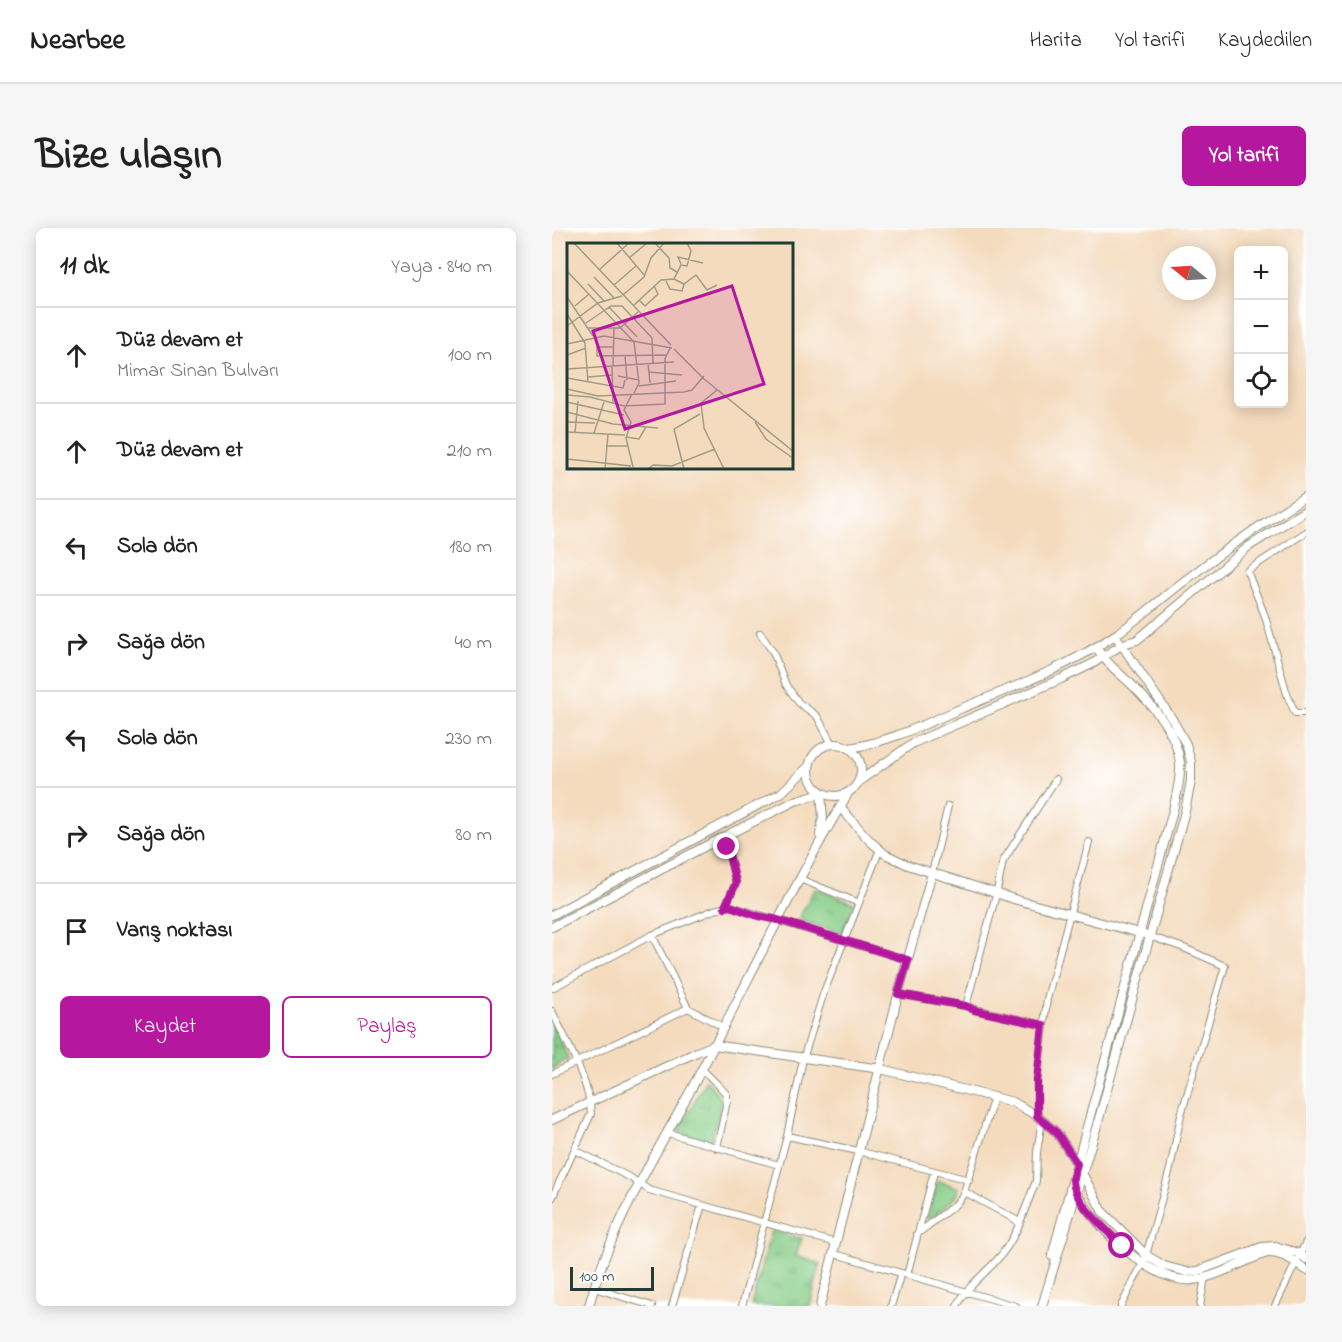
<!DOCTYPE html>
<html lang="tr">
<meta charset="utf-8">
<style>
:root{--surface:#fff;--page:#f6f6f6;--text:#222;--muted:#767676;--line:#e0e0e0;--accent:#b5179e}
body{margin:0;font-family:"Indie Flower",sans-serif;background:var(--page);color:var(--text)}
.controls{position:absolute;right:18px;top:18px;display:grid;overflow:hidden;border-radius:9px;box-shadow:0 3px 15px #0003}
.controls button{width:54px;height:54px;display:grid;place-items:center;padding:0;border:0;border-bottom:2px solid var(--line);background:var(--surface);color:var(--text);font:30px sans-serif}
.compass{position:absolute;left:610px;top:18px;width:54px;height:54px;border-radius:50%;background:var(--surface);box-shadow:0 3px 15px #0003;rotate:288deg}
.scale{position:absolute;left:18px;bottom:15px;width:84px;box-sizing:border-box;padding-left:6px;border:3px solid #1f3d34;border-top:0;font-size:16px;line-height:21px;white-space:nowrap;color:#1f3d34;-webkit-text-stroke:4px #fff;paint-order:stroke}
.stop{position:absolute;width:18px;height:18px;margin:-14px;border:4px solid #b5179e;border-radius:50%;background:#fff}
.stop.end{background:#b5179e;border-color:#fff;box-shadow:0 2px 6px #0008}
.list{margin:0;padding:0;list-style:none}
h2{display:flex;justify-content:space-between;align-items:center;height:78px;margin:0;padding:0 24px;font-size:26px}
h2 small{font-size:20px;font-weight:400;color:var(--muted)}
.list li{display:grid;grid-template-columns:39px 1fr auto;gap:18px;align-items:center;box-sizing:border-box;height:96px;padding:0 24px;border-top:2px solid var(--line)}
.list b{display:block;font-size:22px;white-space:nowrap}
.list p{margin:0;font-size:20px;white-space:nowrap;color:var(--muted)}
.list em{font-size:20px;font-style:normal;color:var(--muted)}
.actions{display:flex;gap:12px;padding:18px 24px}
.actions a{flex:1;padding:14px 0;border:2px solid var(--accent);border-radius:9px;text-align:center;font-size:21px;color:var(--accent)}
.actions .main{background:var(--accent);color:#fff}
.icon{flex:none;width:33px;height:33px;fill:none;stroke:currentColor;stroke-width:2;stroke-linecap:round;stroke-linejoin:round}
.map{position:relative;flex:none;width:754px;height:1078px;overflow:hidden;border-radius:9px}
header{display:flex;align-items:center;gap:36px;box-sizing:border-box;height:84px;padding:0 30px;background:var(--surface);border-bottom:2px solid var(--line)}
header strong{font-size:28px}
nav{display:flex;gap:33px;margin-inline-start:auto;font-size:21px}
.intro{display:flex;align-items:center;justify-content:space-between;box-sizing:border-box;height:144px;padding:0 36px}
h1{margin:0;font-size:42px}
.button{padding:15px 27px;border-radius:9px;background:var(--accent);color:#fff;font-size:21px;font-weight:700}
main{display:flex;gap:36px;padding:0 36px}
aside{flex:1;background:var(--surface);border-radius:9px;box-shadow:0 3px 15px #0003}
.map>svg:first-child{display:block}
.park{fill:url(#park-tufts);stroke:#54865e;stroke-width:1.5}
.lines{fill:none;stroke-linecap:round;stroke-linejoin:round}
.street-casing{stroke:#8a8c79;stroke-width:8}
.secondary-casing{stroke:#8a8c79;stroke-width:10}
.street{stroke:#fff;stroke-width:6}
.secondary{stroke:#fff;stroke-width:8}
.route{stroke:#b5179e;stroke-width:8}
.inset-road{fill:none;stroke:#9f9c87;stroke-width:1.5}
.view{fill:#b5179e;fill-opacity:0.15;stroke:#b5179e;stroke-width:3}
.inset-edge{fill:none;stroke:#1f3d34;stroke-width:3}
</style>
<header>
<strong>Nearbee</strong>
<nav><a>Harita</a><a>Yol tarifi</a><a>Kaydedilen</a></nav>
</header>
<div class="intro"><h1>Bize ulaşın</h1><a class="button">Yol tarifi</a></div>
<main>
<aside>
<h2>11 dk<small>Yaya · 840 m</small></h2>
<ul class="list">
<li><svg class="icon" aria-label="ahead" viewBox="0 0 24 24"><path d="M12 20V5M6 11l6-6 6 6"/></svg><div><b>Düz devam et</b><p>Mimar Sinan Bulvarı</p></div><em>100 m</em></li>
<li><svg class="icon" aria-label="ahead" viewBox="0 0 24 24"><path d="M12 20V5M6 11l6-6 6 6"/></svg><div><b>Düz devam et</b></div><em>210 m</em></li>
<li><svg class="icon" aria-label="left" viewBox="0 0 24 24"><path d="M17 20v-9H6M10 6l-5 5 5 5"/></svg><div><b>Sola dön</b></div><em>180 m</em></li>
<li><svg class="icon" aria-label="right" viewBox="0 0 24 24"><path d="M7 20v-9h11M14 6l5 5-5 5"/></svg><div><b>Sağa dön</b></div><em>40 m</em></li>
<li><svg class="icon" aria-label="left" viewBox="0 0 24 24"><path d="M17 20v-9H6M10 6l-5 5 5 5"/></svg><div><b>Sola dön</b></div><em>230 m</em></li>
<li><svg class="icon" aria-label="right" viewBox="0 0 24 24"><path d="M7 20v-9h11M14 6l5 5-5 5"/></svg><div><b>Sağa dön</b></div><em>80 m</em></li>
<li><svg class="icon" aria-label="arrive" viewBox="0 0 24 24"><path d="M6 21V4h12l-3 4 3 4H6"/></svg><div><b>Varış noktası</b></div></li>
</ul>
<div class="actions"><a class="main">Kaydet</a><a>Paylaş</a></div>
</aside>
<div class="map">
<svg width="754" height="1078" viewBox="0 0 754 1078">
<defs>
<pattern id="park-tufts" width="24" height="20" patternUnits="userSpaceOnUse" patternTransform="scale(1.5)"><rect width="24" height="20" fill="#88ce88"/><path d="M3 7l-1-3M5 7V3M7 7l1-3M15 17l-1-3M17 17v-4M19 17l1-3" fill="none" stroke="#6fa870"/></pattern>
</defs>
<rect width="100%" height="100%" fill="#fff"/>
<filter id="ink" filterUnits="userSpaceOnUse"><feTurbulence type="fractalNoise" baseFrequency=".0167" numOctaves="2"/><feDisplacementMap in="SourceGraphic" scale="12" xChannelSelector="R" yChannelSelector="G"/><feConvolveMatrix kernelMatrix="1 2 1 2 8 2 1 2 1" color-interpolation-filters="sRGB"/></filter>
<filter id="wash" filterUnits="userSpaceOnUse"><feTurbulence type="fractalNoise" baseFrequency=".008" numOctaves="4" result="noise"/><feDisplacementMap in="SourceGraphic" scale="24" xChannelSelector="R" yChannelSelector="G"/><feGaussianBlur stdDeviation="1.35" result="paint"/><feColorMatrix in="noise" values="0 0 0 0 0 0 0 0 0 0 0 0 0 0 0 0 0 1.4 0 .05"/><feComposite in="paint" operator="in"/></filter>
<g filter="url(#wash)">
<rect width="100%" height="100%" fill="#f4dbbe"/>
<path class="park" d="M 265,661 L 302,675 L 291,705 L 246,692 L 262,662 Z
M 0,793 L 16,830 L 6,835 L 6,838 L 0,841 Z
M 154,852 L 170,872 L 159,914 L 126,904 Z
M 386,953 L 407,960 L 405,968 L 379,991 L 375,989 Z
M 219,1003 L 250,1010 L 244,1028 L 268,1036 L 258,1078 L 199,1078 Z"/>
</g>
<g filter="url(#ink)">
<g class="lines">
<g class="street-casing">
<path id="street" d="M 754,304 L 695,343 L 713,388 L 735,466 L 743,485 L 754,485
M 208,405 L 221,424 L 234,457 L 247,475 L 265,488 L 280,516
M 167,611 L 175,619 L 184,655 L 173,679
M 380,645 L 396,578
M 248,651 L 307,675
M 100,707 L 136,780 L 171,799
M 0,760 L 100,707 L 162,682 L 178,678 L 356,732
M 347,766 L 414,778 L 422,781 L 491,797
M 414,778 L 445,663 L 451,633 L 504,551
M 0,783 C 14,813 38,854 39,886 L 0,970
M 150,841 L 169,860 L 175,867 L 175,873 L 165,920
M 0,846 L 136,780
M 485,888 L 485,853 L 495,771 L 537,614
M 116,905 L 227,937
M 235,908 L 306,923 L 417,952
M 23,922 L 79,950 L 97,962 L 284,1015
M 467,997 L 484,953 L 485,924 L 490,892
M 365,1006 L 403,977 L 411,967 L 442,869
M 283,1026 L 464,1078
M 355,1047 L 382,944
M 42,1060 L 100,1078
M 120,1078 L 150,977
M 190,1078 L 235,908 L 251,831 L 272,764 L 328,621
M 339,1078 L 349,1045
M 405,1078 C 414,1060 429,1049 443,1034 C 453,1024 461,1010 467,997 L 464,992 L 413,964
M 569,1078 L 593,1031 L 618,941 L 629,887 L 673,738 L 632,720 L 597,708
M 648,1078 L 653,1049
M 723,1078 L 754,1014"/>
</g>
<g class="secondary-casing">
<path id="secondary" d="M257 542a26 26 0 1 1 52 0a26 26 0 1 1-52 0Z
M 297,520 C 337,514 371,497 408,481 C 461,459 516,439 563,407 C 587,391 609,371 631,354 C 671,323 712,294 754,268
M 306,554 L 361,515 L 509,451 L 540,436 L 571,416 L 585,412 L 696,319 L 754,282
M 288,579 L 318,613 L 333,626 L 356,637 L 465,672 L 591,706
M 0,687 L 229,565 L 256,539
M 0,699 L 167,611 L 243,573 L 269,565 L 271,590 L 268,607
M 0,892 L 145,824 L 162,817 L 329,841 L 461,874 L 485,888 L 505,905 L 525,936 L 551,984 L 594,1027 L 612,1038 L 635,1044 L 646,1043 L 710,1019 L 723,1018 L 749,1026 L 754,1031
M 524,963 C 542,998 600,1056 641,1052 C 663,1050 693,1032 715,1025 C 730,1024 743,1033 754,1042
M 500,1028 L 620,586 C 624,570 629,551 628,535 C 625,504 600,477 579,456 C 566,444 553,434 544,419
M 37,1078 C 58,995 111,916 150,841 C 199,748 243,653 297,564
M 268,1078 L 348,759 L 380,645
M 490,1078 L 546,894 L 633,583 L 639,553 L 639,534 L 634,516 L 620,491 L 563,407"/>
</g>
<use href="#street" class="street"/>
<use href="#secondary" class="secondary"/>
</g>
</g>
<g class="lines" filter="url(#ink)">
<path class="route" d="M 175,619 L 184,655 L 173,679 L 178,678 L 206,688 L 226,692 L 356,732 L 346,766 L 414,778 L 422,782 L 491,797 L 485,853 L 485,888 L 505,905 L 525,936 C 524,940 522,945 521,950 C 519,973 556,1003 570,1018"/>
</g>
<g transform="translate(15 15)">
<rect width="226" height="226" fill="#f4dbbe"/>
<path class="inset-road" d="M 7,0 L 104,102M 50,0 L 78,33M 88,0 L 102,15 L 103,25 L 110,29M 62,15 L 80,0M 114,21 L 111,14 L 136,20M 33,26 L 62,0M 0,28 L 67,99 L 72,140 L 67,150M 27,34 L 47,55M 107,36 L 117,41 L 129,32 L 140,47 L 150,42M 99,38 L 103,46 L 115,48 L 117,41M 21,41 L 37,58M 47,42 L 69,23M 56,52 L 77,34 L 84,15 L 97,0M 0,54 L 26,93M 72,57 L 78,63 L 91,51 L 87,43M 67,62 L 94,37 L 107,36 L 114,22 L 120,23 L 124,8 L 120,0M 8,63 L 22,51M 42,64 L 70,94M 0,71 L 18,100 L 21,139M 19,80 L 44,63 L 55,63 L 85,95 L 86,120M 0,83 L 31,60 L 55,53M 21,85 L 53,85 L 71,69M 0,101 L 37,93 L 105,105M 46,104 L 30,104 L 30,113 L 99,112M 107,106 L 137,136 L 227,209M 0,112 L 19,105M 58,112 L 60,137M 81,120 L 83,140M 45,123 L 46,161M 46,123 L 47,85M 0,126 L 107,119M 82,129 L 115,132M 51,133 L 72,137M 21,134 L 45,132M 0,135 L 56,145 L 58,137M 72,143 L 109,138M 0,146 L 31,153 L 117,149 L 125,147 L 137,133M 150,147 L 134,160 L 137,185 L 157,226M 65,151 L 57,167 L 64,179 L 59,195 L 66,224M 0,152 L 23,154M 23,154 L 57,163 L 98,161 L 98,116 L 103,105M 0,159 L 57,172M 0,169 L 46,181 L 91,185M 0,179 L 28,180M 188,179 L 199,196 L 227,216M 0,189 L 58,192M 8,190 L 11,158M 27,190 L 37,159M 59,194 L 72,196 L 79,184M 39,203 L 60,203M 0,216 L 64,223M 0,225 L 30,226M 38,226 L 41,191M 81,226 L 86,222 L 105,223 L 148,206M 117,226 L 107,186 L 133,171"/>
<path class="view" d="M 165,43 L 197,141 L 58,186 L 26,88 Z"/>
<rect width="226" height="226" class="inset-edge"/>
</g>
</svg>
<div class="controls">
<button>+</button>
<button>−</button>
<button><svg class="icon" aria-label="locate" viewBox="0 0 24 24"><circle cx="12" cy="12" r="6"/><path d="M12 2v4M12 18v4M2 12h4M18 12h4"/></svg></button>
</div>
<svg class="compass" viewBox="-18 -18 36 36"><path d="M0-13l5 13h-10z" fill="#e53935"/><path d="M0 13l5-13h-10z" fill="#767676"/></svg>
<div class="scale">100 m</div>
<div class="stop" style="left:570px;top:1018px"></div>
<div class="stop end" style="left:175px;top:619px"></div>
</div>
</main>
